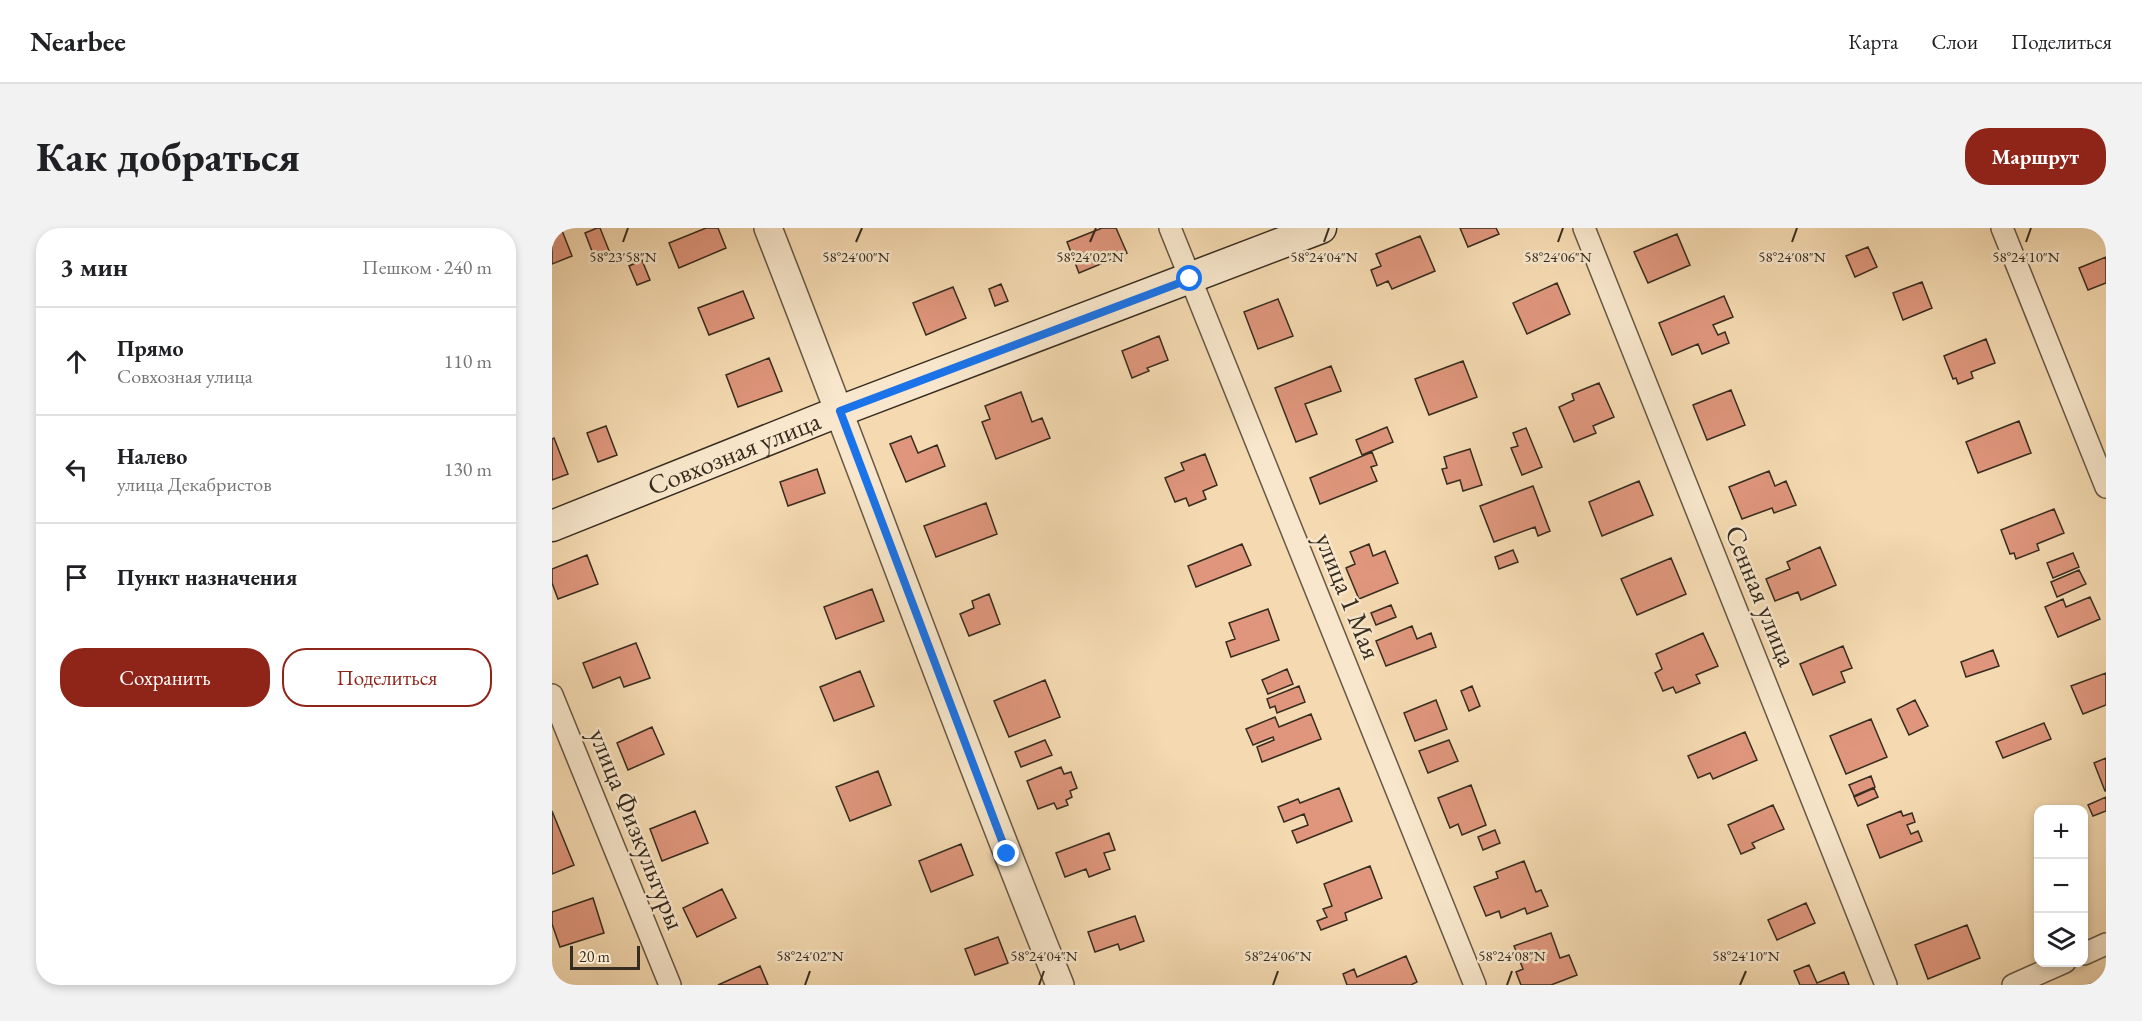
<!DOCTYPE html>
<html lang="ru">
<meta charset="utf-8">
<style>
:root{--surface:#fff;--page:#f2f2f2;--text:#202124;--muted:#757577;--line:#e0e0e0;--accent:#8f2418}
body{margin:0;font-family:"EB Garamond",serif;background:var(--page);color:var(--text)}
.controls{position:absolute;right:18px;bottom:18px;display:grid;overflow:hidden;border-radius:12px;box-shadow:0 3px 9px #0003}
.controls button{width:54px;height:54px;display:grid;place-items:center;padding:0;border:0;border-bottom:2px solid var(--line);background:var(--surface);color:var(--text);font:30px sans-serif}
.scale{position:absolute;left:18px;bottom:15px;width:70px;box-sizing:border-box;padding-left:6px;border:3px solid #362c1f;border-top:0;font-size:16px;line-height:21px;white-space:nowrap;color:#362c1f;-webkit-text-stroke:4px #f8e7cc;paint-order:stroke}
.stop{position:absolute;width:18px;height:18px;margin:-14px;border:4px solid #1a73e8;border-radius:50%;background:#fff}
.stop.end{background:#1a73e8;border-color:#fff;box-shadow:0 2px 6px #0008}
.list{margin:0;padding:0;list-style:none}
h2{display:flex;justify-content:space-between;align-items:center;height:78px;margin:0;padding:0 24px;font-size:26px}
h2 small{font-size:20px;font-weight:400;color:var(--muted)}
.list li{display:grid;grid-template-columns:39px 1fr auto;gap:18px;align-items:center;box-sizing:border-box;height:108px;padding:0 24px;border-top:2px solid var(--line)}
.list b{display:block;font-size:22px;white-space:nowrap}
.list p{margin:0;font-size:20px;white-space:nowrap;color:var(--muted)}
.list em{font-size:20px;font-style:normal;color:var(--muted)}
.actions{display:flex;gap:12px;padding:18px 24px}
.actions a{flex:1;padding:14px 0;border:2px solid var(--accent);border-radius:24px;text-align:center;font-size:21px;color:var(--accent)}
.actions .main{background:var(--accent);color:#fff}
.icon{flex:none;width:33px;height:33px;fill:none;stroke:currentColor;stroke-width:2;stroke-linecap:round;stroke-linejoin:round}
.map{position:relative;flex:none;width:1554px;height:757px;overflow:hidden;border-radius:24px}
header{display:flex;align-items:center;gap:36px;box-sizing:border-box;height:84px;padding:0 30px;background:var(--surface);border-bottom:2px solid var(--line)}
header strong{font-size:28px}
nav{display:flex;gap:33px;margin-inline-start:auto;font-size:21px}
.intro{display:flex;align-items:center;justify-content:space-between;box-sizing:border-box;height:144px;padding:0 36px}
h1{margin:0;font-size:42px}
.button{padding:15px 27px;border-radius:24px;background:var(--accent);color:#fff;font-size:21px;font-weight:700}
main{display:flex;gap:36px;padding:0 36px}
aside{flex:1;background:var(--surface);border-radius:24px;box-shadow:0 3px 9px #0003}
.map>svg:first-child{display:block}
.building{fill:#df967c;stroke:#362c1f;stroke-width:1.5}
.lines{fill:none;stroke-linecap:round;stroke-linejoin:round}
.minor-casing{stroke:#665844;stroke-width:24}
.tertiary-casing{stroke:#665844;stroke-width:30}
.secondary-casing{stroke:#362c1f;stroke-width:33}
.minor{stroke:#f8e7cc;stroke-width:21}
.tertiary{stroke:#f8e7cc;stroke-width:27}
.secondary{stroke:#f8e7cc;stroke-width:30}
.route{stroke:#1a73e8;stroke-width:8}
.ticks{fill:none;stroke:#362c1f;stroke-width:2}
.labels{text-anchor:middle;stroke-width:5;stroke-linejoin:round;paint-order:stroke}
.street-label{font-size:27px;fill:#362c1f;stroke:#f8e7cc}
.ticks-label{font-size:15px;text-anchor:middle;fill:#362c1f;stroke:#f8e7cc;stroke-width:5;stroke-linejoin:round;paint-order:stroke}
</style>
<header>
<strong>Nearbee</strong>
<nav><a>Карта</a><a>Слои</a><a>Поделиться</a></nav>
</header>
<div class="intro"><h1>Как добраться</h1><a class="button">Маршрут</a></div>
<main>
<aside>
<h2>3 мин<small>Пешком · 240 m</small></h2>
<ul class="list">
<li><svg class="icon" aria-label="ahead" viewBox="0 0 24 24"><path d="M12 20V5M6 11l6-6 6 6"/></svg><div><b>Прямо</b><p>Совхозная улица</p></div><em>110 m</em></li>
<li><svg class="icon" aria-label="left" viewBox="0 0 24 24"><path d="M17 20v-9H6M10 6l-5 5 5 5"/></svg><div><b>Налево</b><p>улица Декабристов</p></div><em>130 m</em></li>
<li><svg class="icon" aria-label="arrive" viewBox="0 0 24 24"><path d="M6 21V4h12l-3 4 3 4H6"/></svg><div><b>Пункт назначения</b></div></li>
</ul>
<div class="actions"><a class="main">Сохранить</a><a>Поделиться</a></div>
</aside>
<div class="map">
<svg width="1554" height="757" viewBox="0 0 1554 757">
<rect width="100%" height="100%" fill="#f5dab1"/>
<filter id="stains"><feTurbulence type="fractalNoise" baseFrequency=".00333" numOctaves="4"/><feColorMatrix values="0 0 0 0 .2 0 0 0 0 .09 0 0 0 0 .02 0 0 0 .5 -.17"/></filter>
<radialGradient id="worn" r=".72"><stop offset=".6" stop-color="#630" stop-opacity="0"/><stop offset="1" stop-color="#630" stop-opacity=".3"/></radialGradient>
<path class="building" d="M 0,0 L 9,0 L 20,28 L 0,36 Z
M 45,0 L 48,0 L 58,25 L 43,31 L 33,5 Z
M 154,0 L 166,0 L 174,20 L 127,40 L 117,15 Z
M 550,0 L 564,0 L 575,25 L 527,45 L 515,14 Z
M 908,0 L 944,0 L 947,6 L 916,19 Z
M 1125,6 L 1138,37 L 1096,55 L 1082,24 Z
M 868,8 L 883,43 L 840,61 L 836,53 L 825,58 L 819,42 L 829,38 L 824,26 Z
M 1316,19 L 1325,39 L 1303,49 L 1294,28 Z
M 1554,29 L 1554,55 L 1536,62 L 1527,40 Z
M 90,32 L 98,52 L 85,57 L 77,38 Z
M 1370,54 L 1380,80 L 1351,92 L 1341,65 Z
M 1005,55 L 1018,86 L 975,106 L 961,75 Z
M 449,56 L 456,73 L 443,78 L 437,61 Z
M 401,59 L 414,90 L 374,107 L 361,75 Z
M 191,63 L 202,90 L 157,107 L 146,80 Z
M 1172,68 L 1181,89 L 1161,97 L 1166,107 L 1173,104 L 1177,115 L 1150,126 L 1146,116 L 1120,127 L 1107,95 Z
M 726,71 L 741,108 L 706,121 L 692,84 Z
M 607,108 L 616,132 L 595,140 L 597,143 L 580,150 L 570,123 Z
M 1434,111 L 1443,135 L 1419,144 L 1421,150 L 1406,156 L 1404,150 L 1401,151 L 1392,128 Z
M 217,130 L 230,163 L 186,179 L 174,147 Z
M 911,133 L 925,169 L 877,187 L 863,151 Z
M 779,138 L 789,163 L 753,176 L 765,206 L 744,214 L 723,160 Z
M 1047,155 L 1062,189 L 1041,198 L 1044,205 L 1022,214 L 1007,179 L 1022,172 L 1020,166 Z
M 1179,162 L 1193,197 L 1155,212 L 1141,177 Z
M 469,164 L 480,194 L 490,190 L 498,210 L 444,231 L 430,194 L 438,191 L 433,178 Z
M 1467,193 L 1479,225 L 1426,245 L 1414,214 Z
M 54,198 L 65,227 L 46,234 L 35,205 Z
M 835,199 L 841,214 L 810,227 L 804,212 Z
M 974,200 L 990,239 L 970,247 L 959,220 L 966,218 L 961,205 Z
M 359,208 L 366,225 L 385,217 L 393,238 L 354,254 L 338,216 Z
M 2,210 L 16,246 L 0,252 L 0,211 Z
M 918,221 L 930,257 L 911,263 L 908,252 L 895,256 L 890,241 L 895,240 L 892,229 Z
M 820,224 L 825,237 L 819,239 L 825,253 L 768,276 L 758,250 Z
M 653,226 L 665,257 L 651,263 L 654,271 L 637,278 L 634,270 L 623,274 L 613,250 L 632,242 L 629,235 Z
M 265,241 L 273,265 L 236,278 L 228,254 Z
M 1217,243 L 1223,258 L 1234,253 L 1244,277 L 1222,285 L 1220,280 L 1190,291 L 1177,259 Z
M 1087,253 L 1101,287 L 1050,308 L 1037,274 Z
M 981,258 L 998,303 L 986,308 L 983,299 L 942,314 L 928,278 Z
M 434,275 L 445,306 L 384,329 L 372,298 Z
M 1502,281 L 1512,305 L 1485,316 L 1487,322 L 1464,331 L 1462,325 L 1458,326 L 1449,302 Z
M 690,316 L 699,337 L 644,359 L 636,338 Z
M 817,316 L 821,328 L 833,323 L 846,355 L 807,371 L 794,340 L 803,336 L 798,324 Z
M 1268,319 L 1284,357 L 1249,372 L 1246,364 L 1223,373 L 1214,351 L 1238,341 L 1235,334 Z
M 961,322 L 966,334 L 947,341 L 943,329 Z
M 1521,325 L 1527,339 L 1501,350 L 1495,335 Z
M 35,327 L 46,356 L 6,371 L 0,355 L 0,341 Z
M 1119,330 L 1134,366 L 1085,387 L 1069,351 Z
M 1527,342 L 1534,356 L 1505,369 L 1499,354 Z
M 320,361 L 332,393 L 284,411 L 272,379 Z
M 437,366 L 448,396 L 417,408 L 408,386 L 422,380 L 420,373 Z
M 1538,369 L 1548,391 L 1506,409 L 1493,379 L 1511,371 L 1514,379 Z
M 839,377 L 844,389 L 824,397 L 819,385 Z
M 716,381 L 727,412 L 679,429 L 674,414 L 683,411 L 677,395 Z
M 860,398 L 865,411 L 879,405 L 884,419 L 834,438 L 824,413 Z
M 1151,405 L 1166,438 L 1144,447 L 1148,455 L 1124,465 L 1121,459 L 1111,463 L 1103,445 L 1110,441 L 1104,426 Z
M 84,415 L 98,450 L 72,459 L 68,449 L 41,460 L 31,435 Z
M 1291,418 L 1300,440 L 1289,444 L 1293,454 L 1261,467 L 1248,436 Z
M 1441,422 L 1447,438 L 1414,449 L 1409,434 Z
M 735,441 L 741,456 L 716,466 L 710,452 Z
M 308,443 L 322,478 L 282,493 L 268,459 Z
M 1554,445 L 1554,477 L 1531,486 L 1519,458 Z
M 493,452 L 508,489 L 457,509 L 442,473 Z
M 747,458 L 753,474 L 725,485 L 723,478 L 718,480 L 715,471 Z
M 920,458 L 928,478 L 917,483 L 909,463 Z
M 884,472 L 895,501 L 863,513 L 852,485 Z
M 1363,472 L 1376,498 L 1357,507 L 1345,481 Z
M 759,486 L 769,511 L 710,534 L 705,519 L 722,512 L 721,509 L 701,517 L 694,501 L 723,489 L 727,499 Z
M 1319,491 L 1335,529 L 1294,546 L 1278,508 Z
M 1492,495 L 1499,511 L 1451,530 L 1444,514 Z
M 100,499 L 112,526 L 76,542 L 65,515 Z
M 1193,504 L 1205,532 L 1161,551 L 1158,545 L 1146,550 L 1136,528 Z
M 493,512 L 500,527 L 469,539 L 463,524 Z
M 897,512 L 906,533 L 876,545 L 867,523 Z
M 1554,530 L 1554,563 L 1553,563 L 1542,535 Z
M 509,539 L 512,546 L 519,544 L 525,560 L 518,563 L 520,569 L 514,572 L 516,577 L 505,581 L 502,575 L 486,581 L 475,553 Z
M 326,543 L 339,577 L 298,593 L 284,559 Z
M 1319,548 L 1323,559 L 1302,568 L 1297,557 Z
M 919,557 L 934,597 L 910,607 L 906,596 L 898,600 L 886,570 Z
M 787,560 L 800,593 L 745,615 L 740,603 L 756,597 L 752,586 L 732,594 L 726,579 L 746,571 L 748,575 Z
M 1322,560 L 1326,569 L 1306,578 L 1302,569 Z
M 1554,569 L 1554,583 L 1541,588 L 1536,577 Z
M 1221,577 L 1232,601 L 1200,615 L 1203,620 L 1189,626 L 1176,597 Z
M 0,583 L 22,637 L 0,646 Z
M 143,583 L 156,615 L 110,633 L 98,601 Z
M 1349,583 L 1351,588 L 1360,585 L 1363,594 L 1355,597 L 1359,606 L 1366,603 L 1370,613 L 1328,630 L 1315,597 Z
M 943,602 L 948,615 L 931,622 L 926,609 Z
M 557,605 L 563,622 L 552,625 L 558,641 L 537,649 L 534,641 L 513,649 L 504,625 Z
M 409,616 L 421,647 L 379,664 L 367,633 Z
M 972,633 L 984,664 L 989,662 L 996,678 L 975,686 L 973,680 L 949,690 L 947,683 L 934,688 L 922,659 L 946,650 L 944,644 Z
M 818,638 L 830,670 L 793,685 L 795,692 L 769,702 L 765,693 L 775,689 L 771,681 L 780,678 L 772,656 Z
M 170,661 L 184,690 L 145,709 L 131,680 Z
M 41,670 L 52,705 L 8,719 L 0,696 L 0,684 Z
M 1254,675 L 1263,695 L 1225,712 L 1216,692 Z
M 583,688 L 592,713 L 568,722 L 566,716 L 543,724 L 536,704 Z
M 1415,697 L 1428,730 L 1376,751 L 1363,717 Z
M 999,705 L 1008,730 L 1017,727 L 1025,747 L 999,757 L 969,757 L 964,744 L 971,741 L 962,718 Z
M 446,709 L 456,735 L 423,747 L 413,721 Z
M 854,728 L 865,754 L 859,757 L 795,757 L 791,746 L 802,741 L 805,749 Z
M 1257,737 L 1265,755 L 1292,744 L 1297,757 L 1248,757 L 1242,743 Z
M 208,738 L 216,757 L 166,757 Z
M 1554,750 L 1554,757 L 1536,757 Z"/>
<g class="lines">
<g class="minor-casing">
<path id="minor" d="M 618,0 L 923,757
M 1032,0 L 1334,757
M 1450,0 L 1554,259
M 0,467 L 118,757
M 1532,726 L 1554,716
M 1461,757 L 1513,734"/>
</g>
<g class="tertiary-casing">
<path id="tertiary" d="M 216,0 C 315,252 406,507 508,757"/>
</g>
<g class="secondary-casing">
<g id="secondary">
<path id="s1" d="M 0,298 L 288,183 L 769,0"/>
</g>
</g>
<use href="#minor" class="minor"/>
<use href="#tertiary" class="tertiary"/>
<use href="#secondary" class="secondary"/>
</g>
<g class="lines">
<path class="route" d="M 455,626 L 288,183 L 638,51"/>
</g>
<path class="ticks" d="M 71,14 L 76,0M 304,14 L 310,0M 538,14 L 544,0M 772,14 L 777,0M 1006,14 L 1011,0M 1240,14 L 1245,0M 1474,14 L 1479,0M 253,757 L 258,743M 487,757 L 492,743M 721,757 L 726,743M 955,757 L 960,743M 1188,757 L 1194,743"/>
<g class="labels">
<g class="street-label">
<text dy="9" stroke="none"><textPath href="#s1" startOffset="196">Совхозная улица</textPath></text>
<text transform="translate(796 368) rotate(68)" y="9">улица 1 Мая</text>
<text transform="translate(1209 368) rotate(68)" y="9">Сенная улица</text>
<text transform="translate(85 601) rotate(68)" y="9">улица Физкультуры</text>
</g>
</g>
<g class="ticks-label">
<text x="71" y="34">58°23'58"N</text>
<text x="304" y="34">58°24'00"N</text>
<text x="538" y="34">58°24'02"N</text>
<text x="772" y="34">58°24'04"N</text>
<text x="1006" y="34">58°24'06"N</text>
<text x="1240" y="34">58°24'08"N</text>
<text x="1474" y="34">58°24'10"N</text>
<text x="258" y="733">58°24'02"N</text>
<text x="492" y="733">58°24'04"N</text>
<text x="726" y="733">58°24'06"N</text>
<text x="960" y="733">58°24'08"N</text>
<text x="1194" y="733">58°24'10"N</text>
</g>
<rect width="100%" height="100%" filter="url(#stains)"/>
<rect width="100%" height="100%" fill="url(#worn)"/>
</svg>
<div class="controls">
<button>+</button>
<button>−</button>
<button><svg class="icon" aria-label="layers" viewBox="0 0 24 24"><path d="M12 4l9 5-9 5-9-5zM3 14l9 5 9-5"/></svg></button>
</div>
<div class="scale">20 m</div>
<div class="stop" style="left:638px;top:51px"></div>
<div class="stop end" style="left:455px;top:626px"></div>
</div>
</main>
